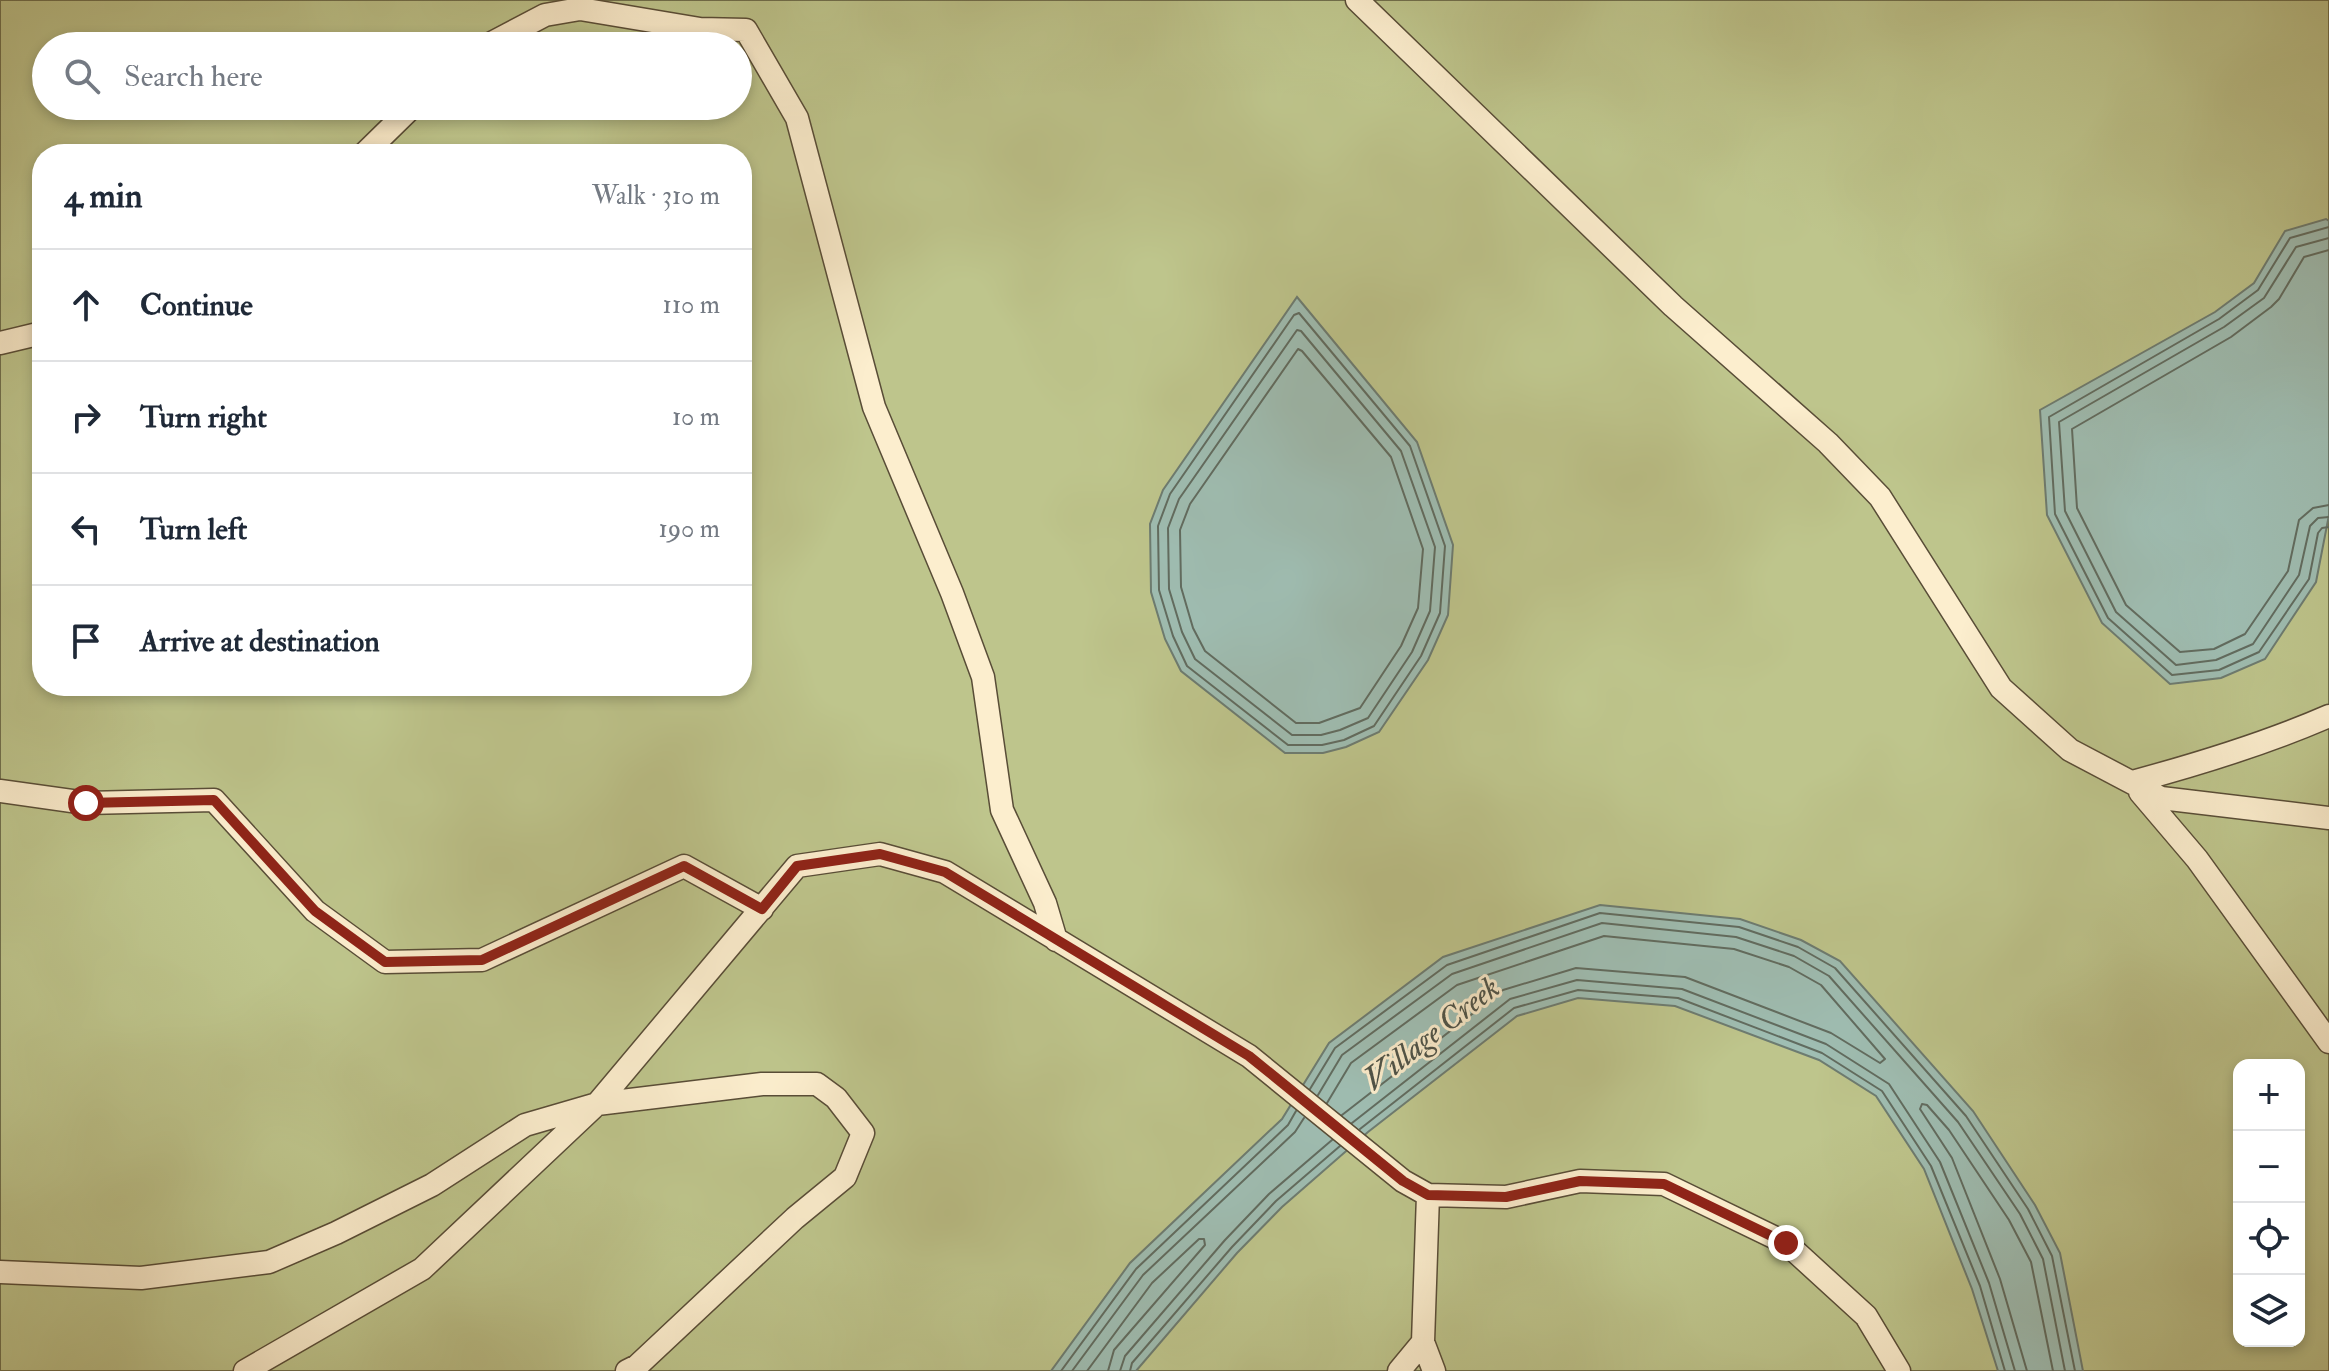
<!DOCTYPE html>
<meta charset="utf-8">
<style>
:root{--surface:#fff;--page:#f6f6f7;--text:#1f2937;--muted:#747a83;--line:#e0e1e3}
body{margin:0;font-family:"IM FELL Double Pica",serif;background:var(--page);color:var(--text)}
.controls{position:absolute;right:24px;bottom:24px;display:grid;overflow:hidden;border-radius:16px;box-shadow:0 4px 12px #0003}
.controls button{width:72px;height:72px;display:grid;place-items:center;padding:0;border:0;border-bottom:2px solid var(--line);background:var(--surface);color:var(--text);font:40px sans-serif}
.stop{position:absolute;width:24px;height:24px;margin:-18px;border:6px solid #8f2418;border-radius:50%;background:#fff}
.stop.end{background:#8f2418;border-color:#fff;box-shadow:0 2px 8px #0008}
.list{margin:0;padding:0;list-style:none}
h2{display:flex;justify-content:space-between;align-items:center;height:104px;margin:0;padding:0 32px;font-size:34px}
h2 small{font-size:26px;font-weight:400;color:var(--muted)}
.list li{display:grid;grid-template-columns:52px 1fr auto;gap:24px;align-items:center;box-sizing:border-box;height:112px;padding:0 32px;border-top:2px solid var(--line)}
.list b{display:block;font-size:30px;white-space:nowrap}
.list em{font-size:26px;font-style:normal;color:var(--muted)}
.icon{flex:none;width:44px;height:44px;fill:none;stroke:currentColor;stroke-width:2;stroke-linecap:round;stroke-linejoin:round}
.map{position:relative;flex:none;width:2329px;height:1371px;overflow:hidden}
.search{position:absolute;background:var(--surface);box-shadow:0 4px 12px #0003;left:32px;top:32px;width:720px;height:88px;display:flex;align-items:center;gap:20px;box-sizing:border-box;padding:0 28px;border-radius:44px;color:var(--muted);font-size:30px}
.panel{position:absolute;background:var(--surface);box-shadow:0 4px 12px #0003;left:32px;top:144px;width:720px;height:552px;border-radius:32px}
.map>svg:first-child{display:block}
.green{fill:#bec58c;stroke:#70704d;stroke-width:2;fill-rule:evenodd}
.water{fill:#9fbeb3;stroke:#6d7c71;stroke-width:2}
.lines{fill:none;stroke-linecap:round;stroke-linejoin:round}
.shore{stroke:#616c60;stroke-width:2}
.lane-casing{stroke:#594d37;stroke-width:25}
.lane{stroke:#fceece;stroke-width:22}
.route{stroke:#8f2418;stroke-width:10}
.labels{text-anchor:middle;stroke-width:6;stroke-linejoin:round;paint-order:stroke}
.water-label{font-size:32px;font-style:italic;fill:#4e5348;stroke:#fceece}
</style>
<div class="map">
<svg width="2329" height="1371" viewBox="0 0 2329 1371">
<rect width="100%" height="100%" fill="#fae5b3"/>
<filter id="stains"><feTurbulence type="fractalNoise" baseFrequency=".0025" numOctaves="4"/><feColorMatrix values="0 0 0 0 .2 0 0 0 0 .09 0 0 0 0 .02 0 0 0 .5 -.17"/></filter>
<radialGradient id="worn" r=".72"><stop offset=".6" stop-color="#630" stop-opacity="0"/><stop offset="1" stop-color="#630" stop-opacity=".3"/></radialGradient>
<path class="green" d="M 0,0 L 2329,0 L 2329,1371 L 0,1371 ZM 46,46 L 738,46 L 738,106 L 46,106 ZM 42,154 L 742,154 L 742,686 L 42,686 ZM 2239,1065 L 2299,1065 L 2299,1341 L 2239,1341 Z"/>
<path class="water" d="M 2326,219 L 2329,221 L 2329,515 L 2316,582 L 2265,659 L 2221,678 L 2170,684 L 2102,623 L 2047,515 L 2040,410 L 2215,312 L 2254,283 L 2285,231 Z
M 1297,297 L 1417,442 L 1453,545 L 1448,615 L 1428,660 L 1379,732 L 1346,747 L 1323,753 L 1285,753 L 1181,671 L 1165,639 L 1151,592 L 1150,524 L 1163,490 Z
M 1600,905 L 1740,919 L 1801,940 L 1840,961 L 1973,1111 L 2035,1205 L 2060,1253 L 2083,1371 L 1998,1371 L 1972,1289 L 1924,1169 L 1876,1096 L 1819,1060 L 1675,1006 L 1578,998 L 1517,1016 L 1368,1132 L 1282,1207 L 1237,1253 L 1136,1371 L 1051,1371 L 1130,1263 L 1282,1119 L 1329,1043 L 1443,957 Z"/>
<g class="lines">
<path class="shore" d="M 2329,227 L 2290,238 L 2258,290 L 2219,319 L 2049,417 L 2055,514 L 2108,618 L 2172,675 L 2219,670 L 2259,652 L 2309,579 L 2318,533 L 2322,528 L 2329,527
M 2329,238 L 2296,247 L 2264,298 L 2224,327 L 2059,422 L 2065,511 L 2116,612 L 2176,665 L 2216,660 L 2253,644 L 2299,575 L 2310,526 L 2318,518 L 2329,517
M 2329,250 L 2304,257 L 2279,299 L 2271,307 L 2231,337 L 2072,429 L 2077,508 L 2126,605 L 2180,652 L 2214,649 L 2245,634 L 2288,571 L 2299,520 L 2313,508 L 2329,505
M 1299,313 L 1410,446 L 1445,546 L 1440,613 L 1421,656 L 1374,726 L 1344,740 L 1322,745 L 1288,745 L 1187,666 L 1173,636 L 1159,590 L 1158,526 L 1170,494 L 1294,315 Z
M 1297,330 L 1301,331 L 1401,451 L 1435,547 L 1430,611 L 1412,652 L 1368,718 L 1340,730 L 1321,735 L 1292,735 L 1195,659 L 1182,632 L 1169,589 L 1168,528 L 1179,499 Z
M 1298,349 L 1302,351 L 1391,457 L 1423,549 L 1418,608 L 1401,646 L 1360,708 L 1319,723 L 1296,723 L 1205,651 L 1193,628 L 1181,587 L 1180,530 L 1190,504 Z
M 1310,1089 L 1335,1048 L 1447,965 L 1600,913 L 1739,927 L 1798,947 L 1835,968 L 1966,1116 L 2028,1209 L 2052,1256 L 2075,1371
M 1318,1095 L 1342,1055 L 1452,974 L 1602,923 L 1736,937 L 1794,956 L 1829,976 L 1958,1122 L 2020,1214 L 2043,1259 L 2065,1371
M 1327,1103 L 1351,1063 L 1457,985 L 1604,936 L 1734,949 L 1789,967 L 1821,985 L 1885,1059 L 1880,1063 L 1831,1033 L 1685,977 L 1576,968 L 1503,990 L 1342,1115
M 1352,1123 L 1510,999 L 1577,980 L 1682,989 L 1826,1044 L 1889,1084 L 1940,1162 L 1989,1283 L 2015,1371
M 1360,1129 L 1514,1008 L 1578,990 L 1678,998 L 1822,1053 L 1882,1091 L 1931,1166 L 1980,1286 L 2005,1371
M 1061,1371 L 1136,1269 L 1288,1125 L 1296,1111
M 1072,1371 L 1143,1275 L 1295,1132 L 1304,1118
M 1087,1371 L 1152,1283 L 1199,1239 L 1204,1239 L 1205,1245 L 1114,1350 L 1108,1371
M 1120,1371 L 1125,1356 L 1225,1240 L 1269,1194 L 1332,1140
M 1130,1371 L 1132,1363 L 1232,1247 L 1276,1201 L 1340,1146
M 2027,1371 L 2000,1279 L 1952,1158 L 1920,1109 L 1922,1104 L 1927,1105 L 1949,1130 L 2009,1220 L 2031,1262 L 2053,1371"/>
<g class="lane-casing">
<path id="lane" d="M 1357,0 L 1673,306 L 1828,443 L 1880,497 L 2001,688 L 2070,750 L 2161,798 L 2329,818
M 486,46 L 545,15 L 580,9 L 700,29 L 746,30 L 797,118 L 874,407 L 952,593 L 983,677 L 1002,810 L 1045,903 L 1056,940
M 364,154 L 413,106
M 0,343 L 42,333
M 2132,782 C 2199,764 2265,744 2329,716
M 0,791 L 86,803 L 214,800 L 315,911 L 385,962 L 482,960 L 684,866 L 762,909
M 2140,792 L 2197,859 L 2329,1042
M 597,1104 L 797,866 L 880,854 L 945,872 L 1249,1056 L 1403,1181 L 1428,1195 L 1423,1342 L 1399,1371
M 597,1104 L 762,1084 L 817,1084 L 836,1098 L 863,1133 L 845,1177 L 795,1218 L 637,1366 L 627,1371
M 1428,1195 L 1506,1197 L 1580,1181 L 1664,1184 L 1786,1243 L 1866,1316 L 1899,1371
M 0,1272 L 141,1278 L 269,1262 L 336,1233 L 432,1185 L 525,1125 L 597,1104 L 422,1269 L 245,1371
M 1423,1342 L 1434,1371"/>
</g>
<use href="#lane" class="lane"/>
</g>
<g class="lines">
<path class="route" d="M 86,803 L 214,800 L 315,911 L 385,962 L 482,960 L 684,866 L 762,909 L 797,866 L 880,854 L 945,872 L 1249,1056 L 1403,1181 L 1428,1195 L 1506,1197 L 1580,1181 L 1664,1184 L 1786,1243"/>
</g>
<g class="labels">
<g class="water-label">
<text transform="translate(1431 1033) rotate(-38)" y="11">Village Creek</text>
</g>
</g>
<rect width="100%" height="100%" filter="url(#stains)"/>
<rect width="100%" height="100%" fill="url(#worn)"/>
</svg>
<div class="controls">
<button>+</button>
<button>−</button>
<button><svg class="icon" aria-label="locate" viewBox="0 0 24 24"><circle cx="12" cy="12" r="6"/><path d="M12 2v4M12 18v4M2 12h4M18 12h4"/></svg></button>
<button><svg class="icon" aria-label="layers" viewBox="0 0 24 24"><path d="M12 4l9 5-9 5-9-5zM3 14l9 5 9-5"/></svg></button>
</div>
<div class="stop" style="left:86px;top:803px"></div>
<div class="stop end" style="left:1786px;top:1243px"></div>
<div class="search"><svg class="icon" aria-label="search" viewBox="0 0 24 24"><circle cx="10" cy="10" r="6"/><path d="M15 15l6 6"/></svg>Search here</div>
<section class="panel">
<h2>4 min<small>Walk · 310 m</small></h2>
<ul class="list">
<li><svg class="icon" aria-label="ahead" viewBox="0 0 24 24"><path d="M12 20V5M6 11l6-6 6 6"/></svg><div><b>Continue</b></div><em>110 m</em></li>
<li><svg class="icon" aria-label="right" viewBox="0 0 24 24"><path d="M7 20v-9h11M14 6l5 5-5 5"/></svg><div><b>Turn right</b></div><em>10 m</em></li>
<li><svg class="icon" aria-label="left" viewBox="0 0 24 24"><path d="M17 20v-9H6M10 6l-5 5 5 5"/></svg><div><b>Turn left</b></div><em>190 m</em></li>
<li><svg class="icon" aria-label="arrive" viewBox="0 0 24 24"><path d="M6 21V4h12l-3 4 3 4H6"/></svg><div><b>Arrive at destination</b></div></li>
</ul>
</section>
</div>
